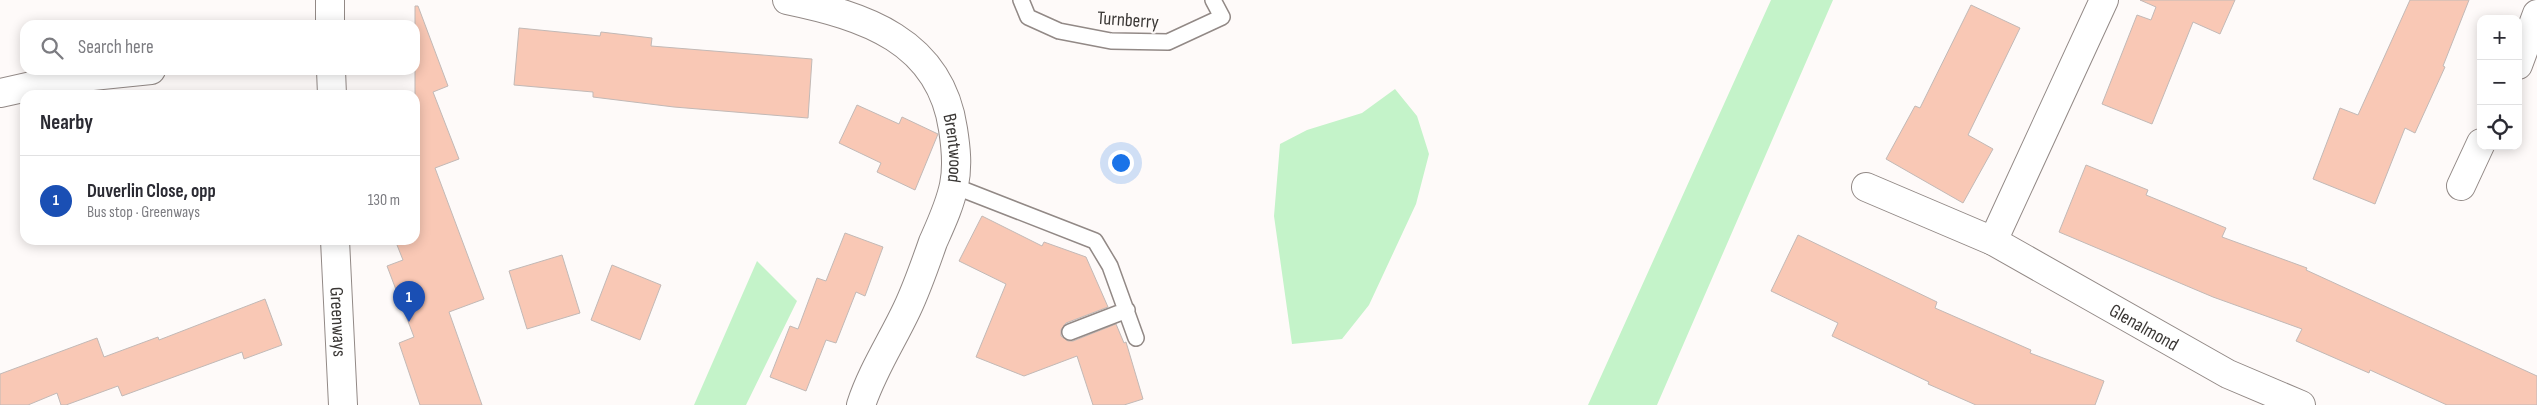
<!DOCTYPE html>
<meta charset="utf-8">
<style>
:root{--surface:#fff;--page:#f7f7f7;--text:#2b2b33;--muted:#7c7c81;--line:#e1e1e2;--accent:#8e7f26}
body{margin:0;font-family:"Sofia Sans Condensed",sans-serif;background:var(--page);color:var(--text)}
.controls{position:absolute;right:15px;top:15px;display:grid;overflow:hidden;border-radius:10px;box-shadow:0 2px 12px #0003}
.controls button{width:45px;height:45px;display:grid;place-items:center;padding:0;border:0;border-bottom:1px solid var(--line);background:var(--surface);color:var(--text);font:25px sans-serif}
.you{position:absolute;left:1120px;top:162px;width:18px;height:18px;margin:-12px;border:4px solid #fff;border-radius:50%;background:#1a73e8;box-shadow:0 0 0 8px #1a73e833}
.badge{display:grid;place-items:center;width:32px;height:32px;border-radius:50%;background:var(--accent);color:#fff;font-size:16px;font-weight:700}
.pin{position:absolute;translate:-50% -41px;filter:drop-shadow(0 1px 2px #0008)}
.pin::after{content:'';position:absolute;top:26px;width:18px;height:15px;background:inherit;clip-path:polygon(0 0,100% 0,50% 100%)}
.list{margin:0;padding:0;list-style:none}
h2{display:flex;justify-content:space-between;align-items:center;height:65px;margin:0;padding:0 20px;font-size:21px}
h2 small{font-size:16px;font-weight:400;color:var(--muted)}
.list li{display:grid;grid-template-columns:32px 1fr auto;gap:15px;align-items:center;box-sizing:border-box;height:90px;padding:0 20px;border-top:1px solid var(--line)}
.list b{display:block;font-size:19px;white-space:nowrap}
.list p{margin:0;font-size:16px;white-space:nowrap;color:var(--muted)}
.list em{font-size:16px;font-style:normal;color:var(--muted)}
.icon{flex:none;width:28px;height:28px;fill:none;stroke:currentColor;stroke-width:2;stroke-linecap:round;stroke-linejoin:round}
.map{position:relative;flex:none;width:2537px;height:405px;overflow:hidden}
.search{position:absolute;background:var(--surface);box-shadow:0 2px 12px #0003;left:20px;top:20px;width:400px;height:55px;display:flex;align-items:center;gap:12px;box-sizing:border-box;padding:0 18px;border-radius:15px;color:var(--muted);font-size:19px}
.panel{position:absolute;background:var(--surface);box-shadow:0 2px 12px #0003;left:20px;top:90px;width:400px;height:155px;border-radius:15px}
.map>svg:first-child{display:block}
.green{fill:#c4f3c9}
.building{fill:#f9c8b5;stroke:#c2b9b6}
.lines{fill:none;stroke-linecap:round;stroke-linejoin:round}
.service-casing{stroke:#928986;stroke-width:18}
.minor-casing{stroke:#928986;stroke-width:30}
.service{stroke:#fff;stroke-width:15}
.minor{stroke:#fff;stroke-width:28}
.labels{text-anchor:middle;stroke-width:4.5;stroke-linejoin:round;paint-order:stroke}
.street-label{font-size:19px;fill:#3a3735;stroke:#fefaf9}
</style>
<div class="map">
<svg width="2537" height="405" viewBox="0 0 2537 405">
<rect width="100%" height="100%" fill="#fefaf9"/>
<path class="green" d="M 1771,0 L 1833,0 L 1657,405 L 1588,405 Z
M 1395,89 L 1417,116 L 1429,154 L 1416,204 L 1369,305 L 1342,339 L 1292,344 L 1274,216 L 1280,144 L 1307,130 L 1362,113 Z
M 757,261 L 797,301 L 746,405 L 694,405 Z"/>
<path class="building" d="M 2140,0 L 2235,0 L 2220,34 L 2193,22 L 2152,124 L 2102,104 L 2137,15 L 2151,20 L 2156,7 Z
M 2410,0 L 2469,0 L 2443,66 L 2445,67 L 2415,133 L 2405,128 L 2375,204 L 2313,179 L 2340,108 L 2358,115 Z
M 1971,5 L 2020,28 L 1968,135 L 1993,149 L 1963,203 L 1886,159 L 1915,106 L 1920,108 Z
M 415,6 L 418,6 L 448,86 L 433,92 L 459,159 L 435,168 L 484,299 L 449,312 L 482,405 L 420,405 L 399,343 L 414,337 L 387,266 L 403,260 L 395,240 L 415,240 Z
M 519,28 L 600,36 L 601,32 L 652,38 L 651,46 L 812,59 L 808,118 L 674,107 L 593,97 L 593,92 L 514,85 Z
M 857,105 L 899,124 L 902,117 L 938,134 L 915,190 L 877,172 L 881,163 L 839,143 Z
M 2086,165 L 2148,190 L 2146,195 L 2226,228 L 2222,237 L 2307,268 L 2306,270 L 2537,376 L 2537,405 L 2447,405 L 2370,370 L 2369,373 L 2296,341 L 2302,329 L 2213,297 L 2059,232 Z
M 982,216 L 1042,246 L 1044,242 L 1086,257 L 1108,307 L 1066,323 L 1061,330 L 1061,336 L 1068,341 L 1073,341 L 1116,324 L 1124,343 L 1126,342 L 1143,399 L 1124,405 L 1093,405 L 1077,356 L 1024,376 L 976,357 L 1006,284 L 959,261 Z
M 845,233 L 883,247 L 865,296 L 856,292 L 836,343 L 826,340 L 806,391 L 770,377 L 790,326 L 798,329 L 817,278 L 826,281 Z
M 1798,235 L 1937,302 L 1935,308 L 2031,350 L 2030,353 L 2104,381 L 2095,405 L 1976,405 L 1928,384 L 1929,382 L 1832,336 L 1838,323 L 1771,291 Z
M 562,255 L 580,313 L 527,329 L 509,271 Z
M 612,265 L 661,285 L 640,340 L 591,320 Z
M 265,299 L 282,345 L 244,359 L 242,352 L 122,396 L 118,386 L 66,405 L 61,405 L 57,393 L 28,405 L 0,405 L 0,374 L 97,338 L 104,357 L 158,337 L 159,340 Z"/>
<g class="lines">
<g class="service-casing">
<path id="service" d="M 1021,0 L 1028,17 L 1059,31 L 1111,41 L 1168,42 L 1222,17 L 1213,0
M 954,186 L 1095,241 L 1110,266 L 1136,338
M 1070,332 L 1127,310"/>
</g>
<g class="minor-casing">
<g id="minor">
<path d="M 330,0 L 330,25"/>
<path id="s1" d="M 787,0 C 864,16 940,40 953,129 C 956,148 958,166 954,185 C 950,205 941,224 933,242 C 925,265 917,288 907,309 C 892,341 872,371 861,405"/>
<path d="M 2518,65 L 2537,14"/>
<path d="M 331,70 L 332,95"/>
<path d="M 0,93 L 63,79 L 151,70"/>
<path d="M 2461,186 L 2481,143"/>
<path id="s2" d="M 1866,187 L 1993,241 L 2228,374 L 2301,405"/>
<path id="s3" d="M 335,240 L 343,405"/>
<path d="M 1993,241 L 2104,0"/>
</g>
</g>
<use href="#service" class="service"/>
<use href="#minor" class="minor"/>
</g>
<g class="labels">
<g class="street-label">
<text transform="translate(1128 19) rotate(4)" y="7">Turnberry</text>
<text dy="7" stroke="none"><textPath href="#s1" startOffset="246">Brentwood</textPath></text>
<text dy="7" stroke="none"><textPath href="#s3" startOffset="82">Greenways</textPath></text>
<text dy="7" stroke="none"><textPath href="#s2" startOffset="312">Glenalmond</textPath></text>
</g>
</g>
</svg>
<div class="controls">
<button>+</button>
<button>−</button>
<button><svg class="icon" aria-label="locate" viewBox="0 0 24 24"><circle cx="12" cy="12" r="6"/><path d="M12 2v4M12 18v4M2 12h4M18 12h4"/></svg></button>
</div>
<div class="you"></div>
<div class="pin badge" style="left:409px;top:322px;background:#1a4fb4">1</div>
<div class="search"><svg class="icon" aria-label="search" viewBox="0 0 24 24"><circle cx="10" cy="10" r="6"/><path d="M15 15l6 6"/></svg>Search here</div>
<section class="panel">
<h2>Nearby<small></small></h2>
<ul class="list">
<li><span class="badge" style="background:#1a4fb4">1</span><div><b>Duverlin Close, opp</b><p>Bus stop · Greenways</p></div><em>130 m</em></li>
</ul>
</section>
</div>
